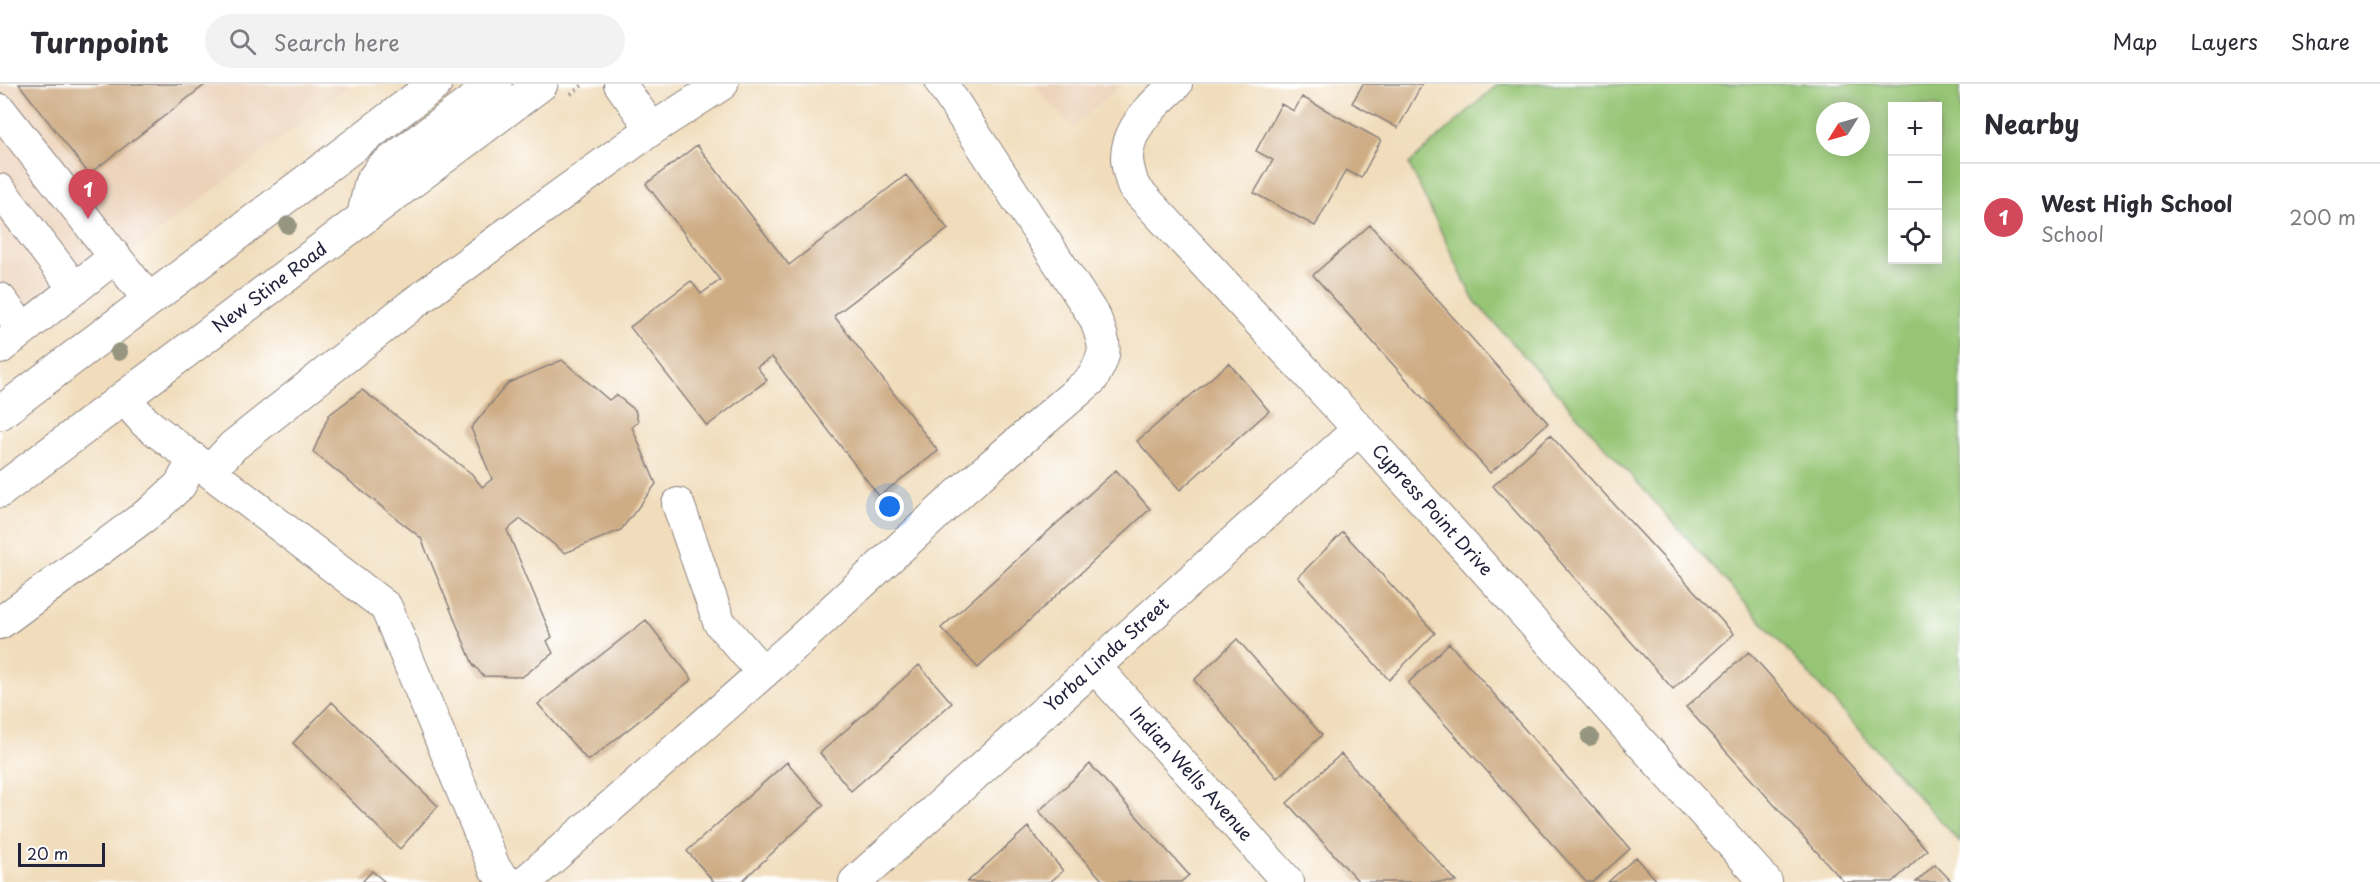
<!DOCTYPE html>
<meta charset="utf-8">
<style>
:root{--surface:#fff;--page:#f2f2f3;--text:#2b2b33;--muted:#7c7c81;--line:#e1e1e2;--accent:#d1495b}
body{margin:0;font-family:"Playpen Sans",sans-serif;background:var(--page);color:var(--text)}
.controls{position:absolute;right:18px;top:18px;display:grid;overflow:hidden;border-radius:0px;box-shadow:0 3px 15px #0003}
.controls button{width:54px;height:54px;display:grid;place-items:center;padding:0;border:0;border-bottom:2px solid var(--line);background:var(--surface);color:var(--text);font:30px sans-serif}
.compass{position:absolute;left:1816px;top:18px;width:54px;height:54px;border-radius:50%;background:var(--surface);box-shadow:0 3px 15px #0003;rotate:233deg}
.scale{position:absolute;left:18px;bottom:15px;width:87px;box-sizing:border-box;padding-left:6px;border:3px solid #22223b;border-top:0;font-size:16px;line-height:21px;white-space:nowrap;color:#22223b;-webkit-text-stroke:4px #fff;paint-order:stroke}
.you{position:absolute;left:890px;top:423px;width:21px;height:21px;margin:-15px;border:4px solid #fff;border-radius:50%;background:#1a73e8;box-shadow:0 0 0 9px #1a73e833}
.badge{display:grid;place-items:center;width:39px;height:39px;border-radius:50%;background:var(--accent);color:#fff;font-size:20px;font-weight:700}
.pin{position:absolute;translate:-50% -50px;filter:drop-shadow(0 2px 3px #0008)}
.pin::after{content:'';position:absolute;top:32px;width:21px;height:18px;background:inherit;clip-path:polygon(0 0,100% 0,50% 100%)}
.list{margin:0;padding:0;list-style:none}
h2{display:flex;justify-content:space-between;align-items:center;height:78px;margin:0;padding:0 24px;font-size:26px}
h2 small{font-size:20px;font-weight:400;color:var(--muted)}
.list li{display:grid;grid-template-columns:39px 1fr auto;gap:18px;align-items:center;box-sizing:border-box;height:108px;padding:0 24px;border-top:2px solid var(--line)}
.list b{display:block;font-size:22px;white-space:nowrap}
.list p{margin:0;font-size:20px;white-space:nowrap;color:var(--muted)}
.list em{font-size:20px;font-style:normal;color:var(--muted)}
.icon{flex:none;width:33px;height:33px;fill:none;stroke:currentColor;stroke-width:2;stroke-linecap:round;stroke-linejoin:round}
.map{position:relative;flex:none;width:1960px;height:798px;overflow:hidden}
header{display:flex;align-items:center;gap:36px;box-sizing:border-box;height:84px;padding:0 30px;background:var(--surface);border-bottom:2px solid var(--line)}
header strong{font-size:28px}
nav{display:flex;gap:33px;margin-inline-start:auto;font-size:21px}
.search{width:420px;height:54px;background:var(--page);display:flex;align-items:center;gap:15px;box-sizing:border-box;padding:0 21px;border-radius:33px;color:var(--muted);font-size:22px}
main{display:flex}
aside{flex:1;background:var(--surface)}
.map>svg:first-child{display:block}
.built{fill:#ecd2b9}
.green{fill:#96c574;stroke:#5c7458;stroke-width:1.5;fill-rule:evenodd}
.building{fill:#ceac84}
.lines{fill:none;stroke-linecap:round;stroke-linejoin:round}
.minor-casing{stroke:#8a807c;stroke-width:34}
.major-casing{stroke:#8a807c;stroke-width:35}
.path{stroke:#8a807c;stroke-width:4;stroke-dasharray:1.5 4.5;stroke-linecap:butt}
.minor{stroke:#fff;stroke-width:32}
.major{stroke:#fff;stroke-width:33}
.tree{fill:#969680}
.labels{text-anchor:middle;stroke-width:4.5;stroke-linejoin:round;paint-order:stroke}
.street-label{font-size:18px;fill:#22223b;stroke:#fff}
</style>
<header>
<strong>Turnpoint</strong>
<div class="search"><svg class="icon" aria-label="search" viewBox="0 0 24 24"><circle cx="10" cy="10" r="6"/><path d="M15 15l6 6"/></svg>Search here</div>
<nav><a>Map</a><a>Layers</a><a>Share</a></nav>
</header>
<main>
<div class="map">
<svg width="1960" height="798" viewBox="0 0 1960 798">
<rect width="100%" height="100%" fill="#fff"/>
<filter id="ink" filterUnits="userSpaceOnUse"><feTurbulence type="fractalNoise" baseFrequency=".0167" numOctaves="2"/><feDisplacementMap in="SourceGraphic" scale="12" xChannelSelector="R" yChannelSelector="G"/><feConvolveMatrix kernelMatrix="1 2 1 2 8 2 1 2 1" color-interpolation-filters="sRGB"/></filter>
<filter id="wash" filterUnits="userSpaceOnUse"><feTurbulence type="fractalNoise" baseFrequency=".008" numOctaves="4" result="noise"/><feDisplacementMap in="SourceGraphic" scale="24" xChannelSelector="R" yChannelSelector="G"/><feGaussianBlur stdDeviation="1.35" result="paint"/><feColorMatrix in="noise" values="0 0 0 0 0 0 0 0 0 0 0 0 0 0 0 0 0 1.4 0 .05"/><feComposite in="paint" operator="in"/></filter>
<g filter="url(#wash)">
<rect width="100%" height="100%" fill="#f1ddbc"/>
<path class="built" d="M 0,0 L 351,0 L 0,270 Z
M 1033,0 L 1122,0 L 1072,44 Z"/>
<path class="green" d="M 1498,0 L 1960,0 L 1960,759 L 1473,215 L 1409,80 ZM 1892,22 L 1938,22 L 1938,176 L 1892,176 ZM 1825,27 L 1861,27 L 1861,63 L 1825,63 Z"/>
<g id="blocks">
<path class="building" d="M 19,0 L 206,0 L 89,90 Z
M 1363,0 L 1422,0 L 1398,44 L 1352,19 Z
M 1302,13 L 1381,56 L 1361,94 L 1346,86 L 1315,142 L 1254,109 L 1273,76 L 1256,67 L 1281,20 L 1294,27 Z
M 697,61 L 789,181 L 906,91 L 948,145 L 834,232 L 938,367 L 879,412 L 772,273 L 757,283 L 767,296 L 707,342 L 630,243 L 691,197 L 701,210 L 720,196 L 646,100 Z
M 1370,141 L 1548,339 L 1490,389 L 1313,191 Z
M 562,276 L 609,316 L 616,311 L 635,326 L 638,338 L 632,343 L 656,400 L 621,446 L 565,469 L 521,435 L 507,446 L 552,553 L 547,557 L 553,569 L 522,593 L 483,592 L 475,582 L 474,583 L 421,454 L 313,368 L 329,331 L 362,306 L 472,390 L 482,403 L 492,395 L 471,344 L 508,299 Z
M 1229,279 L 1269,327 L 1180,406 L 1137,357 Z
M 1550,351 L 1734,550 L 1673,605 L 1493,402 Z
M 1116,386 L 1150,425 L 978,584 L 941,544 Z
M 1343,448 L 1435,549 L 1389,596 L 1298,493 Z
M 646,536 L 692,595 L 588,677 L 538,620 Z
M 1237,555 L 1322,651 L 1277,694 L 1194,596 Z
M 1449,559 L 1630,765 L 1593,798 L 1586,798 L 1408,599 Z
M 1749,568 L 1927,766 L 1893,798 L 1844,798 L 1686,623 Z
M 919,581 L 952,619 L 851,707 L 820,669 Z
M 332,618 L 438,722 L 400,765 L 293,659 Z
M 1341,670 L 1457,798 L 1359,798 L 1287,719 Z
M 787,678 L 824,721 L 741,798 L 714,798 L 687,767 Z
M 1090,680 L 1189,791 L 1181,798 L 1104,798 L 1039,727 Z
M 1028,743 L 1063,787 L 1050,798 L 967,798 Z
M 1636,773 L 1658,798 L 1608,798 Z
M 1935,780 L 1952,798 L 1916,798 Z
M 372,787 L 385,798 L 362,798 Z"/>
</g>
</g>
<g filter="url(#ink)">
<use href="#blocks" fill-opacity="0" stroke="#8a807c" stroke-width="1.5"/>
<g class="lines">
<g class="minor-casing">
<path id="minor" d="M 620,0 L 652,45
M 1176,0 C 1155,19 1127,43 1127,74 C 1127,83 1131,94 1133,102 L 1359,345 L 1766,798
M 0,26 L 149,216
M 0,106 L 75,205
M 0,215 L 23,245
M 0,264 L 115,173
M 124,314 L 145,338 L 386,523 L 495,785 L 507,798
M 210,387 L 233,362 L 414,219 L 508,149 L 652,45 L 722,0
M 678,420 L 719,538 L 763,589
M 0,539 L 153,426 L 180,401 L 194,375
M 1094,582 L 1288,798
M 525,798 L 798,558 L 965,404 L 1092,295 C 1108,267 1106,263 1095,234 L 942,0
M 855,798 L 1359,345"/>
</g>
<g class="major-casing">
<path id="major" d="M 363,134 L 371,99 L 381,85 L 495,0
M 0,329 L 435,0
M 0,407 L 541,0"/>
</g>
<path class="path" d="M 571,10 L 584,0"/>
<use href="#minor" class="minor"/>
<use href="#major" class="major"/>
</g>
<g class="tree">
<circle cx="288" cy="141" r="9"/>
<circle cx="119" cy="268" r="9"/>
<circle cx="1590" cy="653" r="9"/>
</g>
</g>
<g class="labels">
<g class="street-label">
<text transform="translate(270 204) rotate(-37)" y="6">New Stine Road</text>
<text transform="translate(1432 426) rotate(48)" y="6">Cypress Point Drive</text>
<text transform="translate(1107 571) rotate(-42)" y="6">Yorba Linda Street</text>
<text transform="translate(1191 690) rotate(48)" y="6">Indian Wells Avenue</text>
</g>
</g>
</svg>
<div class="controls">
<button>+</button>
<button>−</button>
<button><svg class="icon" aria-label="locate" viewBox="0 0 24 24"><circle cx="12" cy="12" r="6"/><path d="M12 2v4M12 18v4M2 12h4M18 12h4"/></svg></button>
</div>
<svg class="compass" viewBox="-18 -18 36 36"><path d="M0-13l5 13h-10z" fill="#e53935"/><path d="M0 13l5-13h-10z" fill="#7c7c81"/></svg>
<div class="scale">20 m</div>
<div class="you"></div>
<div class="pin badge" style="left:88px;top:135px">1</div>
</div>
<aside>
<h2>Nearby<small></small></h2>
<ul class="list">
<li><span class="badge">1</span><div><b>West High School</b><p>School</p></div><em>200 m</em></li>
</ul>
</aside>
</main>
